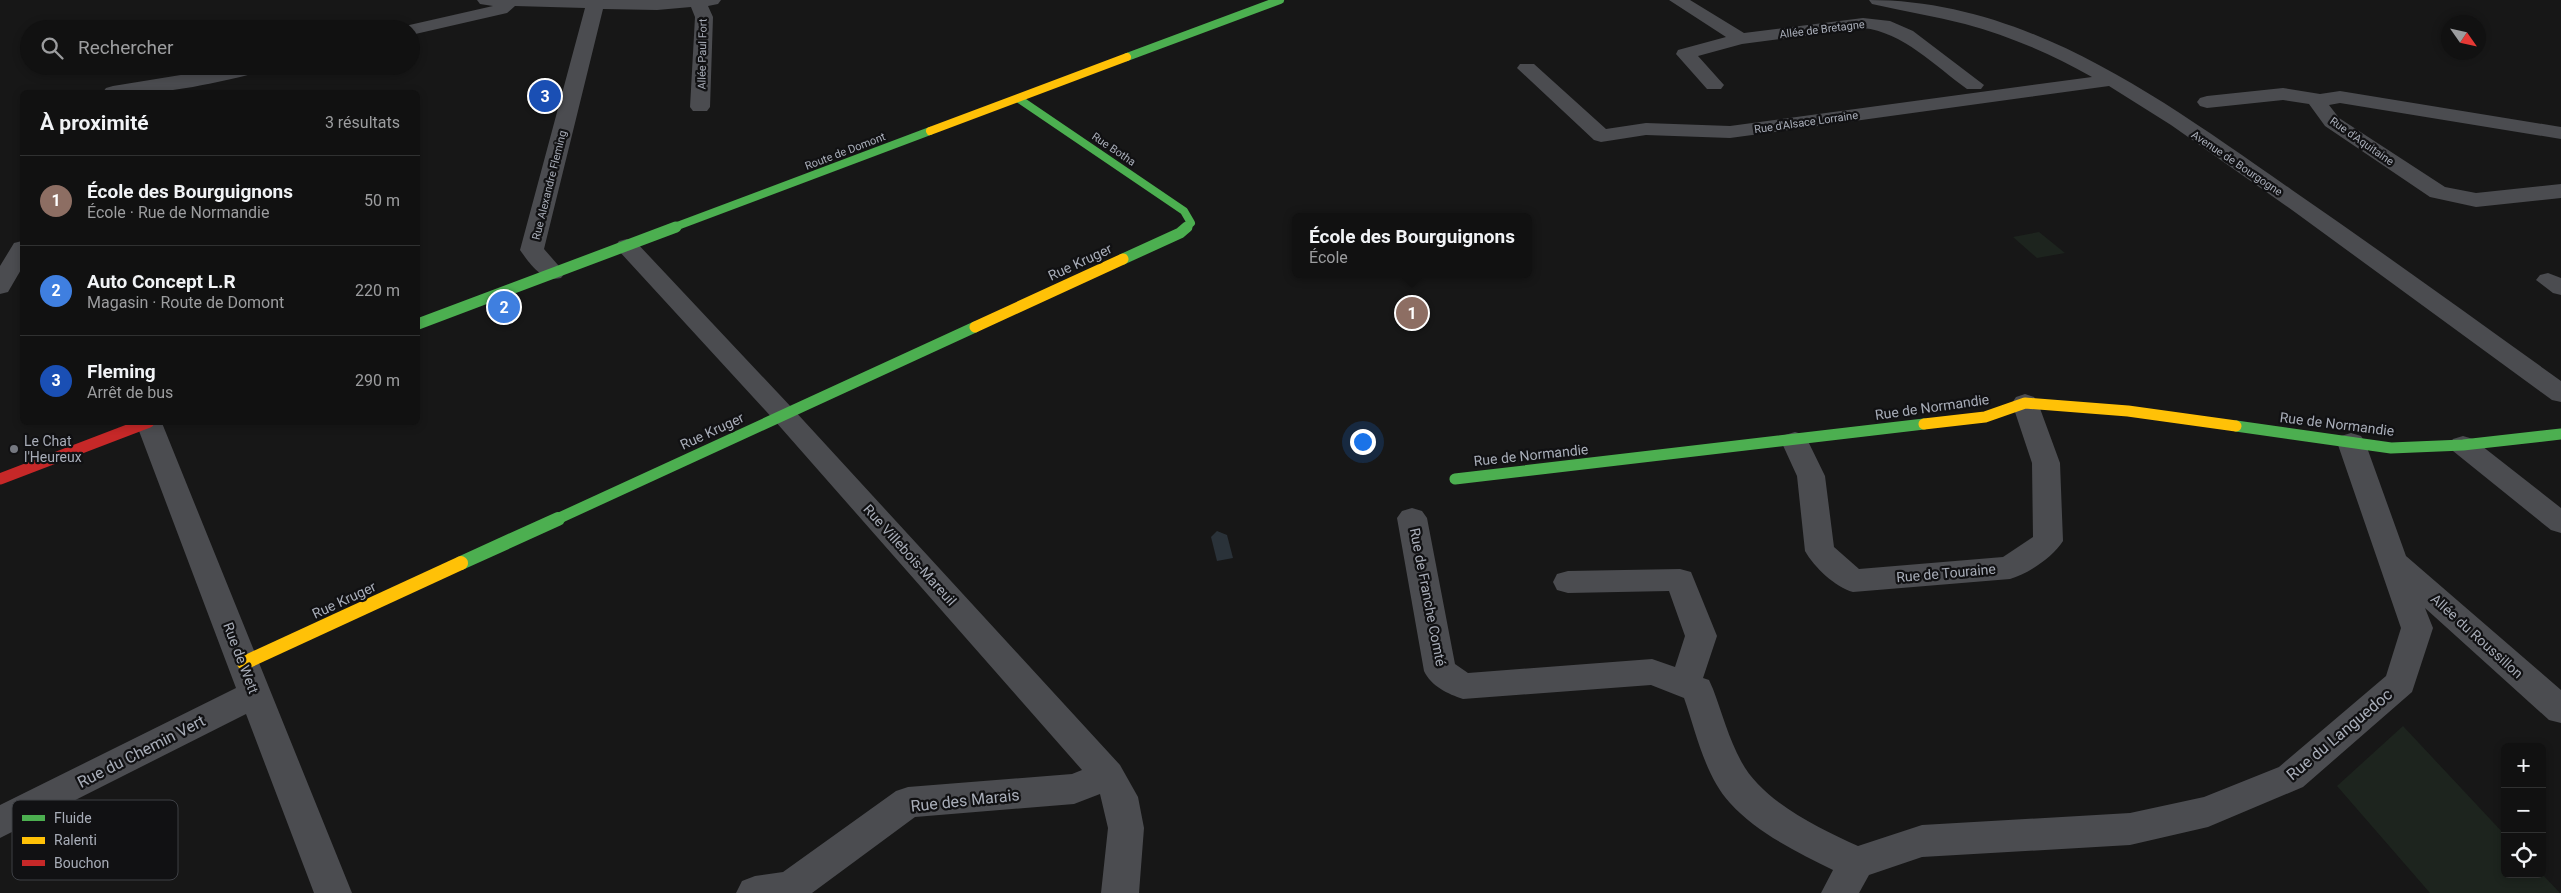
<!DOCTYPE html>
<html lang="fr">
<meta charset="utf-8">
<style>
:root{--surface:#111;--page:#1a1a1a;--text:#f1f3f6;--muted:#9c9d9f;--line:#303131;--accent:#757880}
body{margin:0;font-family:Roboto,sans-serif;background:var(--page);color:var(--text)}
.controls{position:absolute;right:15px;bottom:15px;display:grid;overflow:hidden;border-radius:8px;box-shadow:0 2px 8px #0003}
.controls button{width:45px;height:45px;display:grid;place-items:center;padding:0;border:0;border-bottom:1px solid var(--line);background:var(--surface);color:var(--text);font:25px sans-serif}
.compass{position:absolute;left:2441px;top:15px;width:45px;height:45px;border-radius:50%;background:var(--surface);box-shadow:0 2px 8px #0003;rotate:124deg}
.you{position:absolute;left:1362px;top:441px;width:18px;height:18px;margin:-12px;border:4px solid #fff;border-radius:50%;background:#1a73e8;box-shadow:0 0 0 8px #1a73e833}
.badge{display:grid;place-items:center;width:32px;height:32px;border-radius:50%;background:var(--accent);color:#fff;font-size:16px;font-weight:700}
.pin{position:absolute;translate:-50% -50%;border:2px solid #fff;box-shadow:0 1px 5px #0006}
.popup{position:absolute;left:1292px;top:213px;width:240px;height:65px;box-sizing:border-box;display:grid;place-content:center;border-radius:8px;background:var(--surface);filter:drop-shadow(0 1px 4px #0005);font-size:16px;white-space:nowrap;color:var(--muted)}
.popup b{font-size:19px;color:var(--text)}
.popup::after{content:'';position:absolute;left:50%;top:100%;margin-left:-10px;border:10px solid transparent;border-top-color:var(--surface)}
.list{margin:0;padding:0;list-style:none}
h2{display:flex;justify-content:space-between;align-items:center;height:65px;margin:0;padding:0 20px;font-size:21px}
h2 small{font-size:16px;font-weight:400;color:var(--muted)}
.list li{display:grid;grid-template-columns:32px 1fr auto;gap:15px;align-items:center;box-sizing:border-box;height:90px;padding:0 20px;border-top:1px solid var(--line)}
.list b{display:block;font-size:19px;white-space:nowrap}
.list p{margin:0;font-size:16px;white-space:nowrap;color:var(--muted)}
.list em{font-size:16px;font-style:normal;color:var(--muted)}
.icon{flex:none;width:28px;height:28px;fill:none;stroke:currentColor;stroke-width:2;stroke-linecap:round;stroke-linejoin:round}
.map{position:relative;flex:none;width:2561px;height:893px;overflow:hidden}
.search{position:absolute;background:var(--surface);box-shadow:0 2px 8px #0003;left:20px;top:20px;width:400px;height:55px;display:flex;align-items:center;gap:12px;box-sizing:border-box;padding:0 18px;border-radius:28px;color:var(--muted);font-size:19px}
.panel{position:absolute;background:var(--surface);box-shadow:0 2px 8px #0003;left:20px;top:90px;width:400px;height:335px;border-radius:8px}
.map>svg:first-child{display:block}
.green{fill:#1d241e}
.water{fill:#2a3239}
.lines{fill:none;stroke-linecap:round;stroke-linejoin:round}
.street{fill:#4b4c50;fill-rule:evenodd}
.fast-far2{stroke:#4caf50;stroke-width:8}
.fast-far1{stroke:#4caf50;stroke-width:11}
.fast{stroke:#4caf50;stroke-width:14}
.slow-far2{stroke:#ffc107;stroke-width:8}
.slow-far1{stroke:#ffc107;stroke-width:11}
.slow{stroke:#ffc107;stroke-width:14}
.jam{stroke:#c62828;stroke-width:11}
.poi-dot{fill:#757880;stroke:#111113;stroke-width:2}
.labels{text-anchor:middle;stroke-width:4.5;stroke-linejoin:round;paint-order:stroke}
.far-street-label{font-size:11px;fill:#a8adb8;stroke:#111113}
.street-label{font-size:14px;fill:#a8adb8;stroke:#111113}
.poi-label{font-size:14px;fill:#a8adb8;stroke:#111113;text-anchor:start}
.near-street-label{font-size:16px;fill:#a8adb8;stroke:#111113}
.key{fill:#111113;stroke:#3e4045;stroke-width:1}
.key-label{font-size:14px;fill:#a8adb8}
</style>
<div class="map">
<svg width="2561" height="893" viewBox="0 0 2561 893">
<rect width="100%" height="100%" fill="#171717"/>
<path class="green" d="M 2039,232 L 2065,253 L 2037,258 L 2013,237 Z
M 2403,726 L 2505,835 L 2505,874 L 2542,874 L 2560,893 L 2430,893 L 2337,786 Z"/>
<path class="water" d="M 1217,531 L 1227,535 L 1233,558 L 1217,561 L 1211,537 Z"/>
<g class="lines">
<path class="street" d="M 477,0 L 721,0 L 718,4 L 708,6 L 713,17 L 710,107 L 707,111 L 693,111 L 690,107 L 695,17 L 691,7 L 657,10 L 603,9 L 544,249 L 565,273 L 561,278 C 543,283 530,264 520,250 L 585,8 L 515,6 L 507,13 L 411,35 L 411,29 L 403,29 L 405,26 L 493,6 L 480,4 Z
M 1669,0 L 1690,0 L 1744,33 L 1863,18 L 1890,21 L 1913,31 L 1984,85 L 1981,89 L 1967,89 C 1935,66 1903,32 1863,28 L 1742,44 L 1698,56 L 1724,85 L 1721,89 L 1707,89 L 1676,54 L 1678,50 L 1726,37 Z
M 1869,0 C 2030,0 2165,102 2292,190 C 2382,252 2472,317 2561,381 L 2561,402 L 2552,400 L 2292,210 L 2171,125 L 2109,86 L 1730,138 L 1646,135 L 1601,142 L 1594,140 L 1517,68 L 1520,64 L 1534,64 L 1606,129 L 1646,123 L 1730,126 L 2092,77 C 2052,54 2009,36 1965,24 C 1934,16 1903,11 1872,4 Z
M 236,66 L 270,66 L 268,70 C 221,82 151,99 103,92 L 106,88 L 113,86 Z
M 2283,88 L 2320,94 L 2340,91 L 2561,127 L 2561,139 L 2340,103 L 2329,105 L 2339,118 L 2445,187 L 2476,193 L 2561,184 L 2561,198 L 2476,207 L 2430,197 L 2325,126 L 2309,104 L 2283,100 L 2207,108 L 2200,106 L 2197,102 L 2200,98 L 2207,96 Z
M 627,239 L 635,241 L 793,409 L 1120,765 L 1138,797 L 1144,828 L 1139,893 L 1101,893 L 1108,828 L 1100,794 L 1074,804 L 915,817 L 812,893 L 736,893 L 742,881 L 755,876 L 783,872 L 896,791 L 908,787 L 1072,774 L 1082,770 L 775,421 L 619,251 L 615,246 L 619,241 Z
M 22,241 L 22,268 L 8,292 L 0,294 L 0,266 L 14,243 Z
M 2548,273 L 2561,278 L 2561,295 L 2553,293 L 2536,280 L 2540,275 Z
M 2025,394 L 2034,397 L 2038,403 L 2060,463 L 2063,541 C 2053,557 2028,574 2010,579 L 1853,592 C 1835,587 1814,567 1805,551 L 1797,476 L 1781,441 L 1785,435 L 1795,432 L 1805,435 L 1825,476 L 1834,547 L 1859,569 L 2003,557 L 2033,537 L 2032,463 L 2012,403 L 2016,397 Z
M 162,422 L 162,423 L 352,893 L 314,893 L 246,714 L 0,838 L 0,805 L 236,688 L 136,423 Z
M 2351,433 L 2361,436 L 2365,442 L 2406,556 L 2561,690 L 2561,723 L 2549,720 L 2425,608 L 2433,628 L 2412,692 L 2303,787 L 2208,827 L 2130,845 L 1922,857 L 1869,875 L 1859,893 L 1821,893 L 1833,870 C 1797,852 1757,833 1730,803 C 1705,776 1696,732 1684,698 L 1651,685 L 1463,699 C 1448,694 1431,686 1424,671 L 1397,518 L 1402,511 L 1412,508 L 1422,511 L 1427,518 L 1455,664 L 1468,673 L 1652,659 L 1675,667 L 1685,636 L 1669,591 L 1568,593 L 1557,590 L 1553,582 L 1557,574 L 1568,571 L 1680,569 L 1691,572 L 1717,636 L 1703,678 L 1709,680 L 1713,689 C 1722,713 1729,739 1741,761 C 1762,801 1818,828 1858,846 L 1922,825 L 2130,813 L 2204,797 L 2279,767 L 2386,676 L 2401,628 L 2337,442 L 2341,436 Z
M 2463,436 L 2473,439 L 2561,508 L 2561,533 L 2551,530 L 2453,451 L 2449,445 L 2453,439 Z"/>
<path class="fast-far2" d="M 1127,57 L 1280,0
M 1019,99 L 1184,211 L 1191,223 L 1185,228
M 672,228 L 930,131"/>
<path class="fast-far1" d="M 1123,259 L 1180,233 L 1187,227
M 418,324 L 676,227
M 2236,426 L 2391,448 L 2463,445 L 2561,434
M 1455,479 L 1924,424
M 555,520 L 975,327"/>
<path class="fast" d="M 461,563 L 558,519"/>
<path class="slow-far2" d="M 930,131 L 1127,57"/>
<path class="slow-far1" d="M 975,327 L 1123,259
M 1924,424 L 1985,417 L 2025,403 L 2128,411 L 2236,426"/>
<path class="slow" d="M 244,663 L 461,563"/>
<path class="jam" d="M 0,479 L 149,422"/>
</g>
<circle class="poi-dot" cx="14" cy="449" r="5"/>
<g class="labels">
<g class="far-street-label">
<text transform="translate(1822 29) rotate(-7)" y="4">Allée de Bretagne</text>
<text transform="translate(702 54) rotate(-89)" y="4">Allée Paul Fort</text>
<text transform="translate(1806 122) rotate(-8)" y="4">Rue d'Alsace Lorraine</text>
<text transform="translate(2362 141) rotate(35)" y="4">Rue d'Aquitaine</text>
<text transform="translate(1114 149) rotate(34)" y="4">Rue Botha</text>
<text transform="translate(845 151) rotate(-21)" y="4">Route de Domont</text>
<text transform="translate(2237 163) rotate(34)" y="4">Avenue de Bourgogne</text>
<text transform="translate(549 185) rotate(-76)" y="4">Rue Alexandre Fleming</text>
</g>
<g class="street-label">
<text transform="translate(1080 262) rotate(-25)" y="5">Rue Kruger</text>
<text transform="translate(1932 407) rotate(-8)" y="5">Rue de Normandie</text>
<text transform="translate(2337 424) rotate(7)" y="5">Rue de Normandie</text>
<text transform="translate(712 431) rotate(-25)" y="5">Rue Kruger</text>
<text transform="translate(1531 455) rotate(-6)" y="5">Rue de Normandie</text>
<text transform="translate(910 555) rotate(48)" y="5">Rue Villebois-Mareuil</text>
<text transform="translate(1946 573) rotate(-5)" y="5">Rue de Touraine</text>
<text transform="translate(1428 597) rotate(79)" y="5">Rue de Franche Comté</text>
<text transform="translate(344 600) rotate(-25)" y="5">Rue Kruger</text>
<text transform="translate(2477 636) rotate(42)" y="5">Allée du Roussillon</text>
<text transform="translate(241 658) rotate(69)" y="5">Rue de Wett</text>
</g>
<g class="poi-label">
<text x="24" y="446">Le Chat<tspan x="24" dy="16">l'Heureux</tspan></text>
</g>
<g class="near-street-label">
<text transform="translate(2339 734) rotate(-40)" y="6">Rue du Languedoc</text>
<text transform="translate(141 751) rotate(-27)" y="6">Rue du Chemin Vert</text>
<text transform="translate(965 800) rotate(-6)" y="6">Rue des Marais</text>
</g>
</g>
<rect x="12" y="800" width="166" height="80" rx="8" class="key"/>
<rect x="22" y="815" width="23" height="6" fill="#4caf50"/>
<rect x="22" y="837" width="23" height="7" fill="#ffc107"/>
<rect x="22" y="860" width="23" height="6" fill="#c62828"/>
<g class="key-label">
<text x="54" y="823">Fluide</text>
<text x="54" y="845">Ralenti</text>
<text x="54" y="868">Bouchon</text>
</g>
</svg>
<div class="controls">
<button>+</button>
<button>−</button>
<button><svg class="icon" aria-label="locate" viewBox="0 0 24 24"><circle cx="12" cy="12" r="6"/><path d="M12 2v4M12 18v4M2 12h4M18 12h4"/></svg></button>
</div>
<svg class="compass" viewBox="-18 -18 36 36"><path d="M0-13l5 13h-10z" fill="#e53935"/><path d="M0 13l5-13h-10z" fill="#9c9d9f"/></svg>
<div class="you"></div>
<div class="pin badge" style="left:1412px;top:313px;background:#8d6e63">1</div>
<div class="popup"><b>École des Bourguignons</b>École</div>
<div class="pin badge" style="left:504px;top:307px;background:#3f7fe0">2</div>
<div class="pin badge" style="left:545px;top:96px;background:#1a4fb4">3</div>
<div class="search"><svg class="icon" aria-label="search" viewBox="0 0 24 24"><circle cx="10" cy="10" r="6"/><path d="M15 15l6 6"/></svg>Rechercher</div>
<section class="panel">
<h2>À proximité<small>3 résultats</small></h2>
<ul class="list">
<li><span class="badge" style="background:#8d6e63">1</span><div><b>École des Bourguignons</b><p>École · Rue de Normandie</p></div><em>50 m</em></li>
<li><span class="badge" style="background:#3f7fe0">2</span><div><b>Auto Concept L.R</b><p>Magasin · Route de Domont</p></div><em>220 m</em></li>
<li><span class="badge" style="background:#1a4fb4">3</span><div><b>Fleming</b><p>Arrêt de bus</p></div><em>290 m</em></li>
</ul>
</section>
</div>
